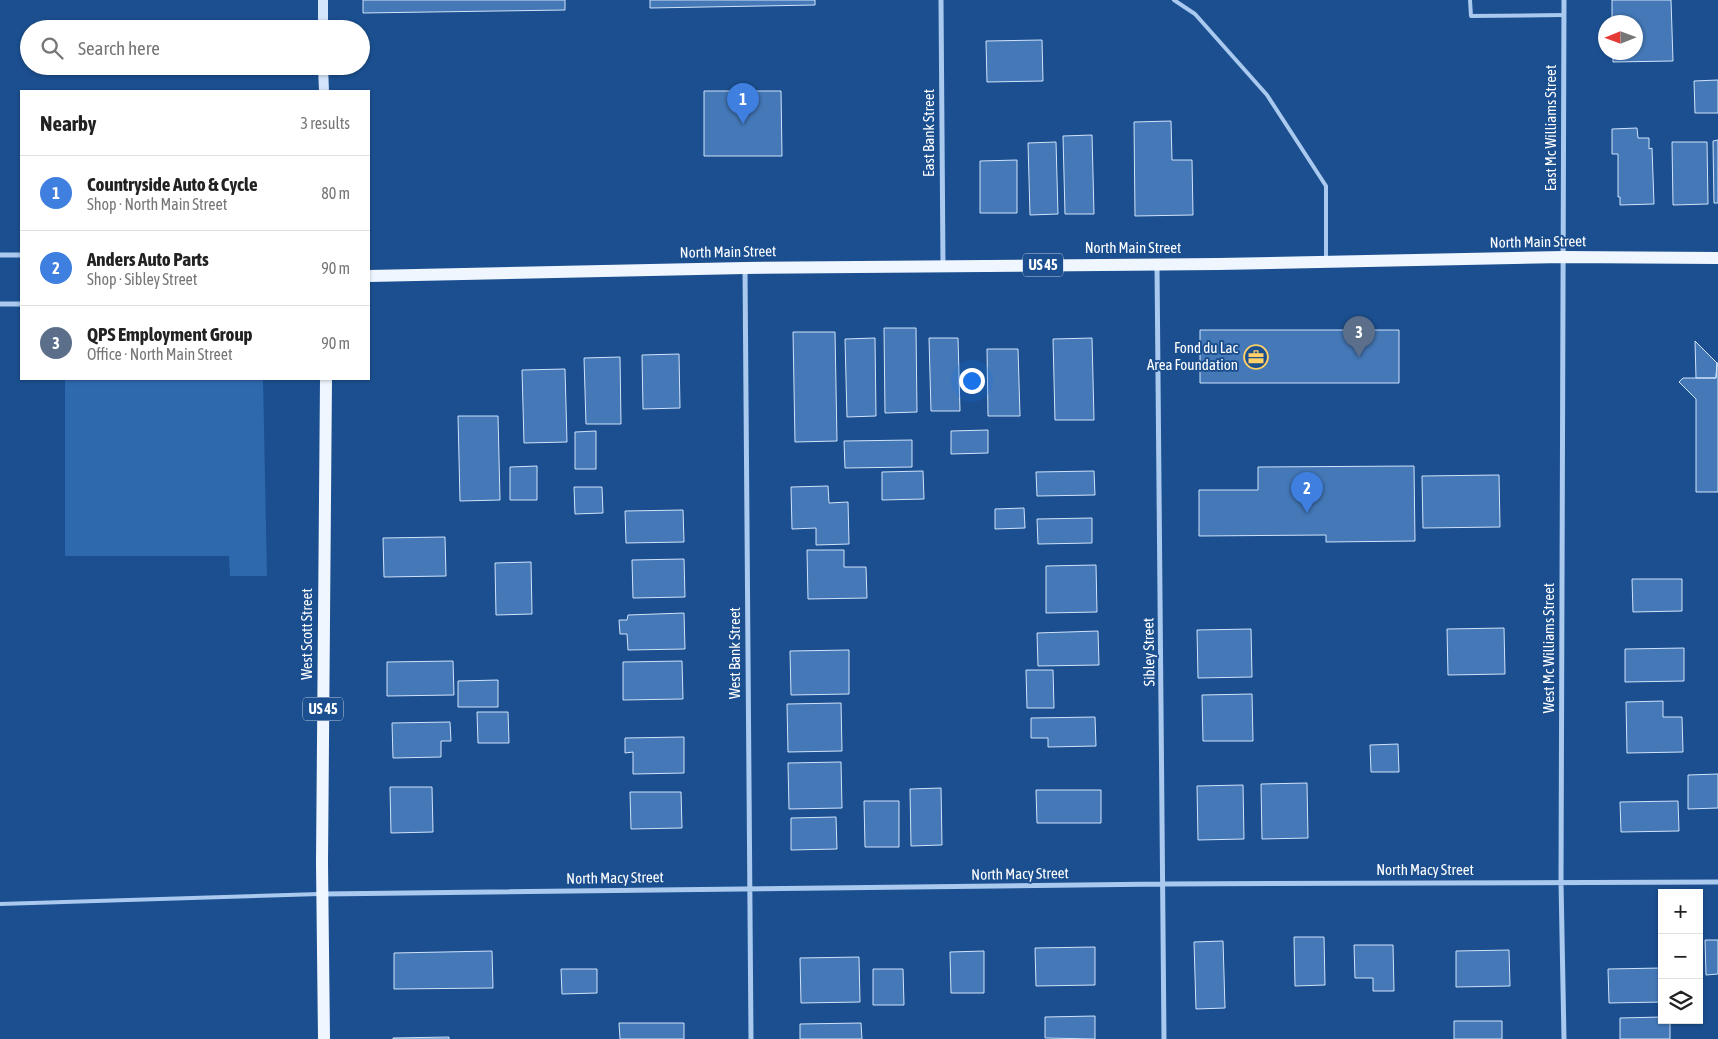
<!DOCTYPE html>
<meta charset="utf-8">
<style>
:root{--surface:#fff;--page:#f6f6f6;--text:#222;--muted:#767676;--line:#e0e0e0;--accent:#7c3aed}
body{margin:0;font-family:"Asap Condensed",sans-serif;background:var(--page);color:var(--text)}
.controls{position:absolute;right:15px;bottom:15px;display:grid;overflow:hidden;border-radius:0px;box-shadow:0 1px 4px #0004}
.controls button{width:45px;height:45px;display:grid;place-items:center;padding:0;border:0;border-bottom:1px solid var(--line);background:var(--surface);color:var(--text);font:25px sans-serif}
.compass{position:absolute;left:1598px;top:15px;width:45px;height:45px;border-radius:50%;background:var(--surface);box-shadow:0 1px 4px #0004;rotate:269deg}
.you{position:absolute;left:971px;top:380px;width:18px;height:18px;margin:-12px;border:4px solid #fff;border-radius:50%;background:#1a73e8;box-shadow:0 0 0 8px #1a73e833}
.badge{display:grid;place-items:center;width:32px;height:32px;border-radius:50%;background:var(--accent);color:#fff;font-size:16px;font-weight:700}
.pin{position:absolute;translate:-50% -41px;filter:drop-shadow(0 1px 2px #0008)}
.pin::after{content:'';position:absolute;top:26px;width:18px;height:15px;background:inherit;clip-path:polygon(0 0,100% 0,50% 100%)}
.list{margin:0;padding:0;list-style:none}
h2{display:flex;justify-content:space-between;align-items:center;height:65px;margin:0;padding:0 20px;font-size:21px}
h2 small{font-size:16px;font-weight:400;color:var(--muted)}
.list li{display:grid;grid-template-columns:32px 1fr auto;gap:15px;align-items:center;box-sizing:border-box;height:75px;padding:0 20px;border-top:1px solid var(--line)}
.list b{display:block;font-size:19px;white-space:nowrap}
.list p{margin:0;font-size:16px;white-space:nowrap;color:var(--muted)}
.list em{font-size:16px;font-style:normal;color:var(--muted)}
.icon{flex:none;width:28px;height:28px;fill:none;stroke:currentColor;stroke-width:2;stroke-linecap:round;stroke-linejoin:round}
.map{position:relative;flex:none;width:1718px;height:1039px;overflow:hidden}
.search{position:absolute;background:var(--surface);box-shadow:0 1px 4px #0004;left:20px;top:20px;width:350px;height:55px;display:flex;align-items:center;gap:12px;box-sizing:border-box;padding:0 18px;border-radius:28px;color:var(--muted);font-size:19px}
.panel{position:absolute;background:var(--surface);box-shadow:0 1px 4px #0004;left:20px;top:90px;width:350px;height:290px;border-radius:0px}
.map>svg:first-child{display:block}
.green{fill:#2e69ad}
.building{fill:#4478b7;stroke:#cfe3fa}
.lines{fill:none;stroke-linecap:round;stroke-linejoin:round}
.service{stroke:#a9c9ee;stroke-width:4}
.minor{stroke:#a9c9ee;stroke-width:5}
.secondary{stroke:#d6e6fa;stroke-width:10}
.primary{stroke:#f0f6ff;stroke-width:12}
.labels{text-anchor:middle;stroke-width:4;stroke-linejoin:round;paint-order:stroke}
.shield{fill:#1b4f8f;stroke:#bbcadd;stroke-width:1}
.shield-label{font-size:14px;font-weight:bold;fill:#fff}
.street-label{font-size:15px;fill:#fff;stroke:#1b4f8f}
.poi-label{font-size:15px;fill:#fff;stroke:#1b4f8f;text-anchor:end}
</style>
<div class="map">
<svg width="1718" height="1039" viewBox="0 0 1718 1039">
<rect width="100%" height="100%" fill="#1b4f8f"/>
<path class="green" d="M 65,379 L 263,379 L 267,576 L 230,576 L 229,556 L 65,556 Z"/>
<path class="building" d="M 363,0 L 565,0 L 565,10 L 363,13 Z
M 650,0 L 815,0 L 815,5 L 650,8 Z
M 1612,0 L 1671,0 L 1673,61 L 1613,62 L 1613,52 L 1636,52 L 1636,22 L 1612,22 Z
M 1042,40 L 1043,81 L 987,82 L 986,41 Z
M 1718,80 L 1718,113 L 1695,113 L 1694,81 Z
M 704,91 L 781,91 L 782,156 L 704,156 Z
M 1171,121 L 1172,160 L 1192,160 L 1193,215 L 1135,216 L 1134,122 Z
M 1637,128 L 1638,138 L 1649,138 L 1649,149 L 1652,148 L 1654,204 L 1620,205 L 1620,197 L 1618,197 L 1618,154 L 1612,154 L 1612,129 Z
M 1092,135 L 1094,214 L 1065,214 L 1063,136 Z
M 1718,140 L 1718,203 L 1714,203 L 1713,141 Z
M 1056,142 L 1058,214 L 1030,215 L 1028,143 Z
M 1672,142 L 1707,142 L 1708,204 L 1673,205 Z
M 1017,160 L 1017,213 L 980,213 L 980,161 Z
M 884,328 L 916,328 L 917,412 L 885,413 Z
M 1200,330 L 1399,330 L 1399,383 L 1200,383 Z
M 793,332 L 835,332 L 837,441 L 795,442 Z
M 875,338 L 876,416 L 847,417 L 845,339 Z
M 929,338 L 958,338 L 960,411 L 931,411 Z
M 1092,338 L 1094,420 L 1055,420 L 1053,339 Z
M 1695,341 L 1717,363 L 1716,378 L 1696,378 Z
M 987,349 L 1018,349 L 1020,416 L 988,416 Z
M 679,354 L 680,408 L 643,409 L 642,355 Z
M 620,357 L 621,424 L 586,424 L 584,358 Z
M 1717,363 L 1718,363 L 1718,492 L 1696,492 L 1696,399 L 1679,382 L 1683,378 L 1716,378 Z
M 565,369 L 567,442 L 524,443 L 522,370 Z
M 458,416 L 498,416 L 500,500 L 460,501 Z
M 988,430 L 988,453 L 951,454 L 951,431 Z
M 596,431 L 596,469 L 575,469 L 575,432 Z
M 912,440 L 912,467 L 845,468 L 844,441 Z
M 537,466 L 537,500 L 510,500 L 510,467 Z
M 1414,466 L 1415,541 L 1326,542 L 1326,535 L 1199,536 L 1199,490 L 1258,490 L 1258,467 Z
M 923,471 L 924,499 L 882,500 L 882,472 Z
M 1094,471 L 1095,495 L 1037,496 L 1036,472 Z
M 1499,475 L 1500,527 L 1423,528 L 1422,476 Z
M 828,486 L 829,503 L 848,502 L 849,544 L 816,545 L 816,528 L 792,529 L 791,487 Z
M 574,487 L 602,487 L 603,513 L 575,514 Z
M 1024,508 L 1025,528 L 995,529 L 995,509 Z
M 683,510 L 684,542 L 626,543 L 625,511 Z
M 1092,518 L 1092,543 L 1038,544 L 1037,519 Z
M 445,537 L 446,576 L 384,577 L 383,538 Z
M 807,550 L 844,550 L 844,567 L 866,567 L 867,598 L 808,599 Z
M 684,559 L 685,597 L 633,598 L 632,560 Z
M 531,562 L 532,614 L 496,615 L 495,563 Z
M 1096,565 L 1097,612 L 1046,613 L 1046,566 Z
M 1632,579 L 1682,579 L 1682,611 L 1633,612 Z
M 684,613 L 685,649 L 628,650 L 627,634 L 620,634 L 619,620 L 627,620 L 628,615 Z
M 1504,628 L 1505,674 L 1448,675 L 1447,629 Z
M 1251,629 L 1252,677 L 1198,678 L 1197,630 Z
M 1098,631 L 1099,665 L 1038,666 L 1037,633 Z
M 1684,648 L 1684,681 L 1625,682 L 1625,649 Z
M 849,650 L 849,694 L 791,695 L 790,651 Z
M 453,661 L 454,695 L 387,696 L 387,662 Z
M 682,661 L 683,699 L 623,700 L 623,662 Z
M 1026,670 L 1053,670 L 1054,708 L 1027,708 Z
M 498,680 L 498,707 L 458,707 L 458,681 Z
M 1252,694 L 1253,741 L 1203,741 L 1202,695 Z
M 1663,701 L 1663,717 L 1682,717 L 1683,752 L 1627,753 L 1626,702 Z
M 841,703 L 842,751 L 788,752 L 787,704 Z
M 477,712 L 508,712 L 509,743 L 478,743 Z
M 1095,717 L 1096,746 L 1048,747 L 1048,738 L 1031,738 L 1031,718 Z
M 450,722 L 451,741 L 441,741 L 441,757 L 393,758 L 392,723 Z
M 684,737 L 684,773 L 633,774 L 633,752 L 625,753 L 625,738 Z
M 1398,744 L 1399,772 L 1371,772 L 1370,745 Z
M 841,762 L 842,808 L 789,809 L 788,763 Z
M 1718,774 L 1718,808 L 1688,809 L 1688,775 Z
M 1307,783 L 1308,838 L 1262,839 L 1261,784 Z
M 1243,785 L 1244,839 L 1198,840 L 1197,786 Z
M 390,787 L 432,787 L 433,832 L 391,833 Z
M 941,788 L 942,845 L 911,846 L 910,789 Z
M 1036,790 L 1101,790 L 1101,823 L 1037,823 Z
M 630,792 L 681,792 L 682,828 L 631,829 Z
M 864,801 L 899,801 L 899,847 L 865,847 Z
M 1678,801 L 1679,831 L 1621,832 L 1620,802 Z
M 836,817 L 837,849 L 791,850 L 791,818 Z
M 1294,937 L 1324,937 L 1325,985 L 1295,986 Z
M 1705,940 L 1718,940 L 1718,974 L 1706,975 Z
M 1223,941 L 1225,1008 L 1196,1009 L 1194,942 Z
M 1354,945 L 1393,945 L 1394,991 L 1373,991 L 1373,978 L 1355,978 Z
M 1095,947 L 1095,985 L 1036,986 L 1035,948 Z
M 1509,950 L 1510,986 L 1456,987 L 1456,951 Z
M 492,951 L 493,988 L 394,989 L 394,953 Z
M 984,951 L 984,993 L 951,993 L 950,952 Z
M 859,957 L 860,1002 L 801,1003 L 800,958 Z
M 1662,968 L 1662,1002 L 1609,1003 L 1608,969 Z
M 561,969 L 597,969 L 597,993 L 562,994 Z
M 873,969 L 903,969 L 904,1005 L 873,1005 Z
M 1095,1016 L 1095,1039 L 1045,1038 L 1045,1017 Z
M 1662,1017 L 1662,1020 L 1670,1020 L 1670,1039 L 1620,1039 L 1620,1018 Z
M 1454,1021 L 1502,1021 L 1502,1039 L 1454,1039 Z
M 619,1023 L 684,1023 L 684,1039 L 620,1039 Z
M 861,1023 L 862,1039 L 800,1039 L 800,1024 Z
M 449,1037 L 449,1039 L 393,1039 L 393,1038 Z"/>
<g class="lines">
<path class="service" d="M 1174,0 L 1195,14 L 1267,95 L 1326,186 L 1326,259
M 1470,0 L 1471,16 L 1564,15
M 0,904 L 320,894"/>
<path class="minor" d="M 941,0 L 943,265
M 1564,0 L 1561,882 L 1564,1039
M 0,255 L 21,255
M 1157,265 L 1164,1039
M 745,268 L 751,1039
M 0,304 L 21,304
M 324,894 L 1163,884 L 1718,882"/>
<path class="secondary" d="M 323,0 L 323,29
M 323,66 L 324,91"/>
<path class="primary" d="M 369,276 L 745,268 L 1218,264 L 1563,257 L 1718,258
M 324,1039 L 322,862 L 326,379"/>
</g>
<defs>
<g id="office-ring" transform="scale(1.25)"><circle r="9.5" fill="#1b4f8f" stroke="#ffd166" stroke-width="1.5"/><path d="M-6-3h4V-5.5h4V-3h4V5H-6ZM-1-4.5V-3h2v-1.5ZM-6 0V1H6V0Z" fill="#ffd166"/></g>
</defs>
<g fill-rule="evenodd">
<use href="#office-ring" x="1256" y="357"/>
</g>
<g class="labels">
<g class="shield">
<rect x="1023" y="253.5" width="40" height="23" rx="4"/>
<rect x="303" y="697.5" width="40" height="23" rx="4"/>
</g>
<g class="shield-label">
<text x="1043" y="270">US 45</text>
<text x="323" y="714">US 45</text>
</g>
<g class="street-label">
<text transform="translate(1551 128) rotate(-90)" y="5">East Mc Williams Street</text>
<text transform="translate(929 133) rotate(-90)" y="5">East Bank Street</text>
<text transform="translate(1538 242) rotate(-1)" y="5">North Main Street</text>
<text x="1133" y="253">North Main Street</text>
<text transform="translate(728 252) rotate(-1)" y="5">North Main Street</text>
<text transform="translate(307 634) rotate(-90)" y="5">West Scott Street</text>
<text transform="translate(1549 648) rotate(-90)" y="5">West Mc Williams Street</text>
<text transform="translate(1149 652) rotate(-91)" y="5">Sibley Street</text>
<text transform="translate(735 653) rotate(-90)" y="5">West Bank Street</text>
<text x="1425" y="875">North Macy Street</text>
<text transform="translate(1020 874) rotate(-1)" y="5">North Macy Street</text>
<text transform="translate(615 878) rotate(-1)" y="5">North Macy Street</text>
</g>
<g class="poi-label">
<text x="1238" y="353">Fond du Lac<tspan x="1238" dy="17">Area Foundation</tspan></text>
</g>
</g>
</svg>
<div class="controls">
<button>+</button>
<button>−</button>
<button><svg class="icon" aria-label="layers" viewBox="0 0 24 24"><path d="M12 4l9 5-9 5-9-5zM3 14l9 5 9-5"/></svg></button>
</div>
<svg class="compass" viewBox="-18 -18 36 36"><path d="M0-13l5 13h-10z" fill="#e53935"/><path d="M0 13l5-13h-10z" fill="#767676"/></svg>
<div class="you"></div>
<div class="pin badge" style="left:743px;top:124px;background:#3f7fe0">1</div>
<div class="pin badge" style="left:1307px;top:513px;background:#3f7fe0">2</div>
<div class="pin badge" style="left:1359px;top:357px;background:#5c6f8a">3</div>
<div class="search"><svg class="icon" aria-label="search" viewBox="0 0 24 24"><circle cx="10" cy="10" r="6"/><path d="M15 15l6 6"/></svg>Search here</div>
<section class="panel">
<h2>Nearby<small>3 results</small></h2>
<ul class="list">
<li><span class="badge" style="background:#3f7fe0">1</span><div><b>Countryside Auto &amp; Cycle</b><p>Shop · North Main Street</p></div><em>80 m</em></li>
<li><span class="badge" style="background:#3f7fe0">2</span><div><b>Anders Auto Parts</b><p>Shop · Sibley Street</p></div><em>90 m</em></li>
<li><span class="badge" style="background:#5c6f8a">3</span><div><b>QPS Employment Group</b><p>Office · North Main Street</p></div><em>90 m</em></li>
</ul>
</section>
</div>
